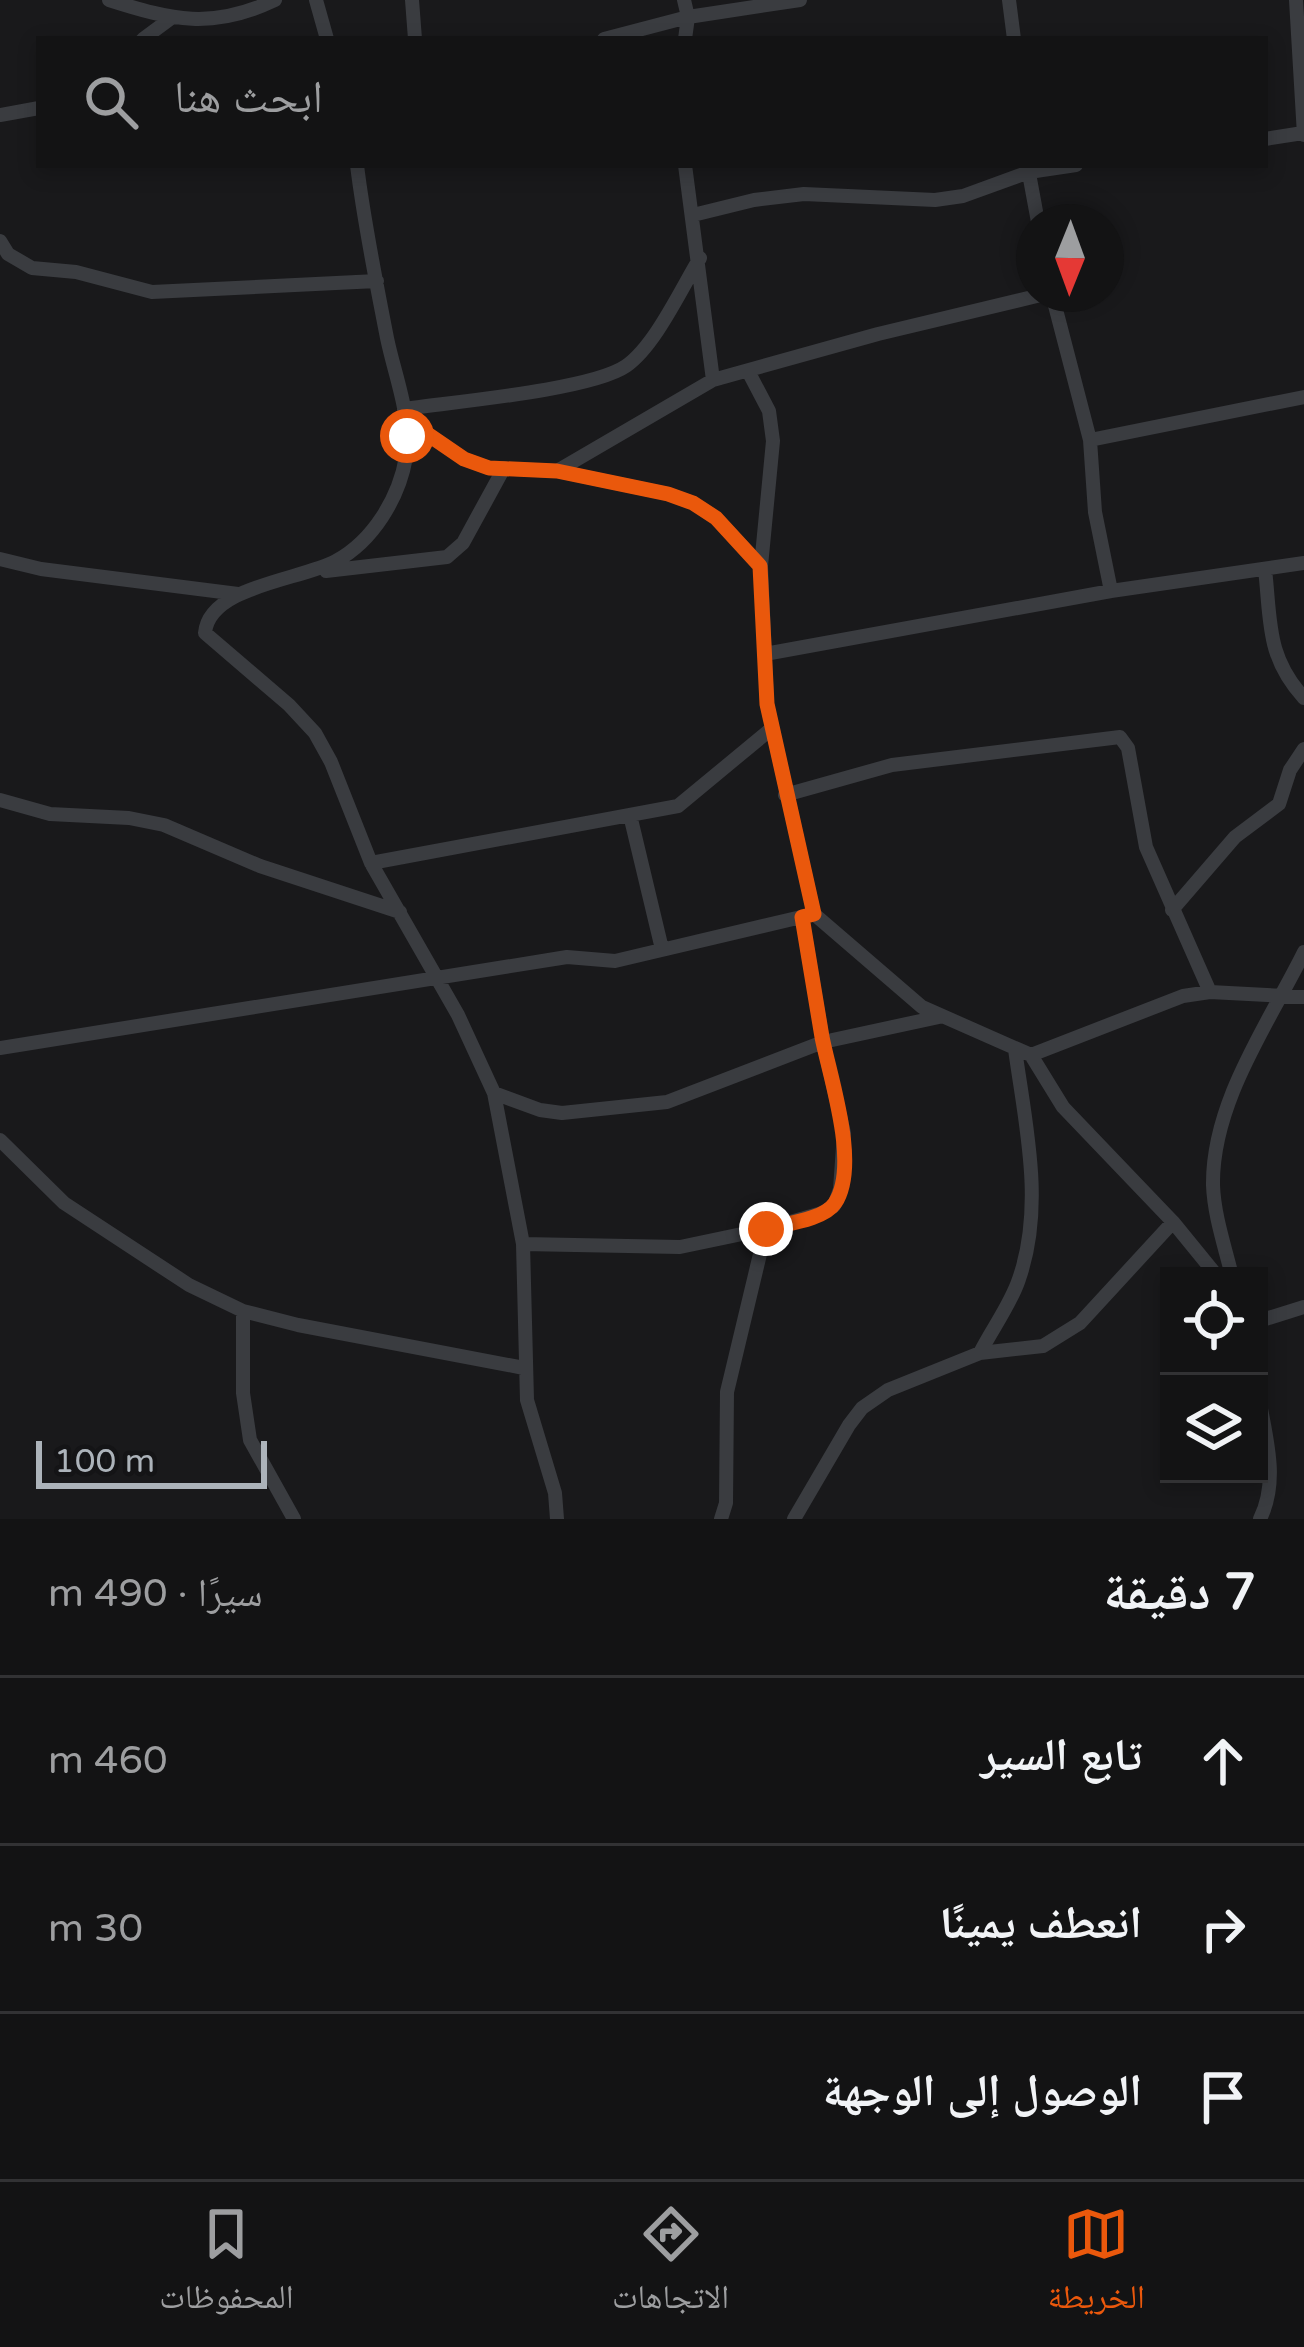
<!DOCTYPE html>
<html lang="ar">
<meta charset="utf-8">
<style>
:root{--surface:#131314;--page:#1c1c1d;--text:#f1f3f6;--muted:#9d9ea0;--line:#323234;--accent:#ea580c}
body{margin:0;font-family:"Varela Round","Noto Naskh Arabic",sans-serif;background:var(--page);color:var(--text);direction:rtl}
.controls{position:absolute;right:36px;bottom:36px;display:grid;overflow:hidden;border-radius:0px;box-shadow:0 6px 18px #0003}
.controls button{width:108px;height:108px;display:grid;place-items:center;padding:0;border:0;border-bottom:3px solid var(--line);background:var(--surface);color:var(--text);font:60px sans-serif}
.compass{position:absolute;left:1016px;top:204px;width:108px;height:108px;border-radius:50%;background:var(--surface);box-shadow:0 6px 18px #0003;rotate:181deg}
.scale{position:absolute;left:36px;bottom:30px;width:231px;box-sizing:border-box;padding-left:12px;border:6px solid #acb3ba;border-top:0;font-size:33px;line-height:42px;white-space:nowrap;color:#acb3ba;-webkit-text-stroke:9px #141416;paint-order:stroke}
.stop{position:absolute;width:36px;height:36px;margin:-27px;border:9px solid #ea580c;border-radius:50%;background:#fff}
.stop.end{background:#ea580c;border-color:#fff;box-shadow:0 3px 12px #0008}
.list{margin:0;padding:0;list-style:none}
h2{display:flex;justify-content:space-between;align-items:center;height:156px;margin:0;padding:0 48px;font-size:51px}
h2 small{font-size:39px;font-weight:400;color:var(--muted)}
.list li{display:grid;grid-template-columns:78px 1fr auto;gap:36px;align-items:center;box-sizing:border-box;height:168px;padding:0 48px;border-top:3px solid var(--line)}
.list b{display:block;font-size:45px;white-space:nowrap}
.list em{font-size:39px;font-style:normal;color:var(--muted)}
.icon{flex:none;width:66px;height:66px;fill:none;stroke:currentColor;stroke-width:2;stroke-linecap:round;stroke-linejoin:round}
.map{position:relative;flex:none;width:1304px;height:1519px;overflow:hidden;direction:ltr}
.search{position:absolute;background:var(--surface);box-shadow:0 6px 18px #0003;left:36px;right:36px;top:36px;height:132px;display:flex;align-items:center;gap:30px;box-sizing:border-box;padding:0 42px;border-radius:0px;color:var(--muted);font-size:45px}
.sheet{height:660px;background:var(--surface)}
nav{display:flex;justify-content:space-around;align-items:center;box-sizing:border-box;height:168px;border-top:3px solid var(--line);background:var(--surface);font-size:33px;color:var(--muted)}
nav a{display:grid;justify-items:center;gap:6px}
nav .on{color:var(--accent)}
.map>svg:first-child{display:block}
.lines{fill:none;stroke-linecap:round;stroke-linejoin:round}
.street{stroke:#3a3c40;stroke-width:14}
.route{stroke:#ea580c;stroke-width:15}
</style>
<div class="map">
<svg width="1304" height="1519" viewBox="0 0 1304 1519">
<rect width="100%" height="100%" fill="#19191b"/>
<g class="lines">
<path class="street" d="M 109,0 C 172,20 212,30 275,0
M 316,0 L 327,39
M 412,0 L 415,39
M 684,0 L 688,17 L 800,0
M 1009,0 L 1014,39
M 1296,0 L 1304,135
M 143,39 L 170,19
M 604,39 L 688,17 L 685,39
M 0,115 L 39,108
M 1265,139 L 1303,133
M 357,165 C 364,223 376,281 387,338 C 395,377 412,416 406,457 C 399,498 373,541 336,561 C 301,580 209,586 205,633 L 289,705 L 315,733 L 331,762 L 371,863 L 458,1015 L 494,1093 L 523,1244 L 527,1400 L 555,1493 L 557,1519
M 685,165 L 713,380
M 1028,168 L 1038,222
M 693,215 L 754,200 L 804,194 L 935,200 L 963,196 L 1029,172 L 1076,165
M 0,241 L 8,254 L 32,268 L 76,272 L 152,292 L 377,281
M 1052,294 L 1090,440 L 1095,512 L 1111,591
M 748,371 L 769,411 L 773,441 L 761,566 L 767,704 L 814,914 L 922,1007 L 1031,1055 L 1063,1107 L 1173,1222 L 1217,1276
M 404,409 C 452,402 591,390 626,366 C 655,346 681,289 700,258
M 407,420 L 464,459 L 489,468 L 557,471 L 668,494 L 693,503 L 716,518 L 761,566
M 1090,440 L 1304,397
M 557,471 L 713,380 L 878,334 L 1045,294
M 0,559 L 41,569 L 238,594
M 1265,569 C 1271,622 1266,656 1304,698
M 326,571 L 447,557 L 463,543 L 504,468
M 765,654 L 1111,591 L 1304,563
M 785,795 L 892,765 L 1120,737 L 1128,748 L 1146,847 L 1210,992
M 0,800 L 50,814 L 129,818 L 164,825 L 260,866 L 400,912
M 630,815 L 662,949
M 371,863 L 678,806 L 771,729
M 1172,910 L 1235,837 L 1279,804 L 1290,770 L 1304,749
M 0,1048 L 567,957 L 615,961 L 814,914
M 1031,1055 L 1183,996 L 1210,992 L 1304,997
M 494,1093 L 540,1110 L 562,1113 L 667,1102 L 823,1042 L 939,1017
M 0,1140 L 64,1203 L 189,1285 L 243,1311 L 298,1325 L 524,1368
M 523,1244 L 680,1247 L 766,1229 L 822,1213 L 834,1206 L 840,1189 L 844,1133 L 823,1042 L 802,917
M 1232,1276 C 1225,1247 1214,1215 1213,1185 C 1212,1102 1269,1023 1304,952
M 243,1311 L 243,1393 L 250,1440 L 294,1519
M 1259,1321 L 1304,1307
M 980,1353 C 992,1329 1011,1304 1019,1279 C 1045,1205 1025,1123 1015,1049
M 1259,1398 C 1266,1438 1279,1481 1260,1519
M 721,1519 L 726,1503 L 727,1392 L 766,1229
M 794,1519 L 849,1425 L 862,1408 L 888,1390 L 980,1353 L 1043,1346 L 1080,1323 L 1173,1222"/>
</g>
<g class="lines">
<path class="route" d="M 407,436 L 407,420 L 464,459 L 489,468 L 557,471 L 668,494 L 693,503 L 716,518 L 760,566 L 767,704 L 814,914 L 802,917 C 809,957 815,997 822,1037 C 830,1078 860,1165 835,1203 C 824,1220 784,1224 766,1229"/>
</g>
</svg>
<div class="controls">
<button><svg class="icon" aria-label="locate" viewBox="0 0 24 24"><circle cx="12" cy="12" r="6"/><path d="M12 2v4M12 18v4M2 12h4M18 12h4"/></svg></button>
<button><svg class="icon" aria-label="layers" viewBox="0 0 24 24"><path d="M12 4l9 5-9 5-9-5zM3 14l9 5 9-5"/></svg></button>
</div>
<svg class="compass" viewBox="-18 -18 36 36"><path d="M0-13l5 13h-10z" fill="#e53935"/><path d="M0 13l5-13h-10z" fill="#9d9ea0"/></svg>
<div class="scale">100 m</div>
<div class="stop" style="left:407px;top:436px"></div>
<div class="stop end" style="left:766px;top:1229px"></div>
<div class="search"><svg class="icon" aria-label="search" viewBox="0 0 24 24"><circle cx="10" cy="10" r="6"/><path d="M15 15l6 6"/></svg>ابحث هنا</div>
</div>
<section class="sheet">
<h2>7 دقيقة<small>سيرًا · 490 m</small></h2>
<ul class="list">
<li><svg class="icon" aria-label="ahead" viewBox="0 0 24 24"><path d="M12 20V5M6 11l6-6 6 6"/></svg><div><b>تابع السير</b></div><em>460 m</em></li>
<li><svg class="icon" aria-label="right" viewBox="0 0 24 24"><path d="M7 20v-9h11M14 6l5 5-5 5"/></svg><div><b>انعطف يمينًا</b></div><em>30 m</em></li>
<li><svg class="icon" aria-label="arrive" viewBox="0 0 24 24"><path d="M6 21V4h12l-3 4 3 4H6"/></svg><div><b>الوصول إلى الوجهة</b></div></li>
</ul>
</section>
<nav>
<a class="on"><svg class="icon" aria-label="map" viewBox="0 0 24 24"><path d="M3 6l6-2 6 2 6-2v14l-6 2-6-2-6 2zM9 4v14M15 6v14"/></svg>الخريطة</a>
<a><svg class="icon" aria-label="directions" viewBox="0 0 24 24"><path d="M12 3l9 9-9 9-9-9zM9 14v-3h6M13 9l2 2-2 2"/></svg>الاتجاهات</a>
<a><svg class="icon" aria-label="saved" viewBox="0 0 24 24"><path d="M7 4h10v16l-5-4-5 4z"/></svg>المحفوظات</a>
</nav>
